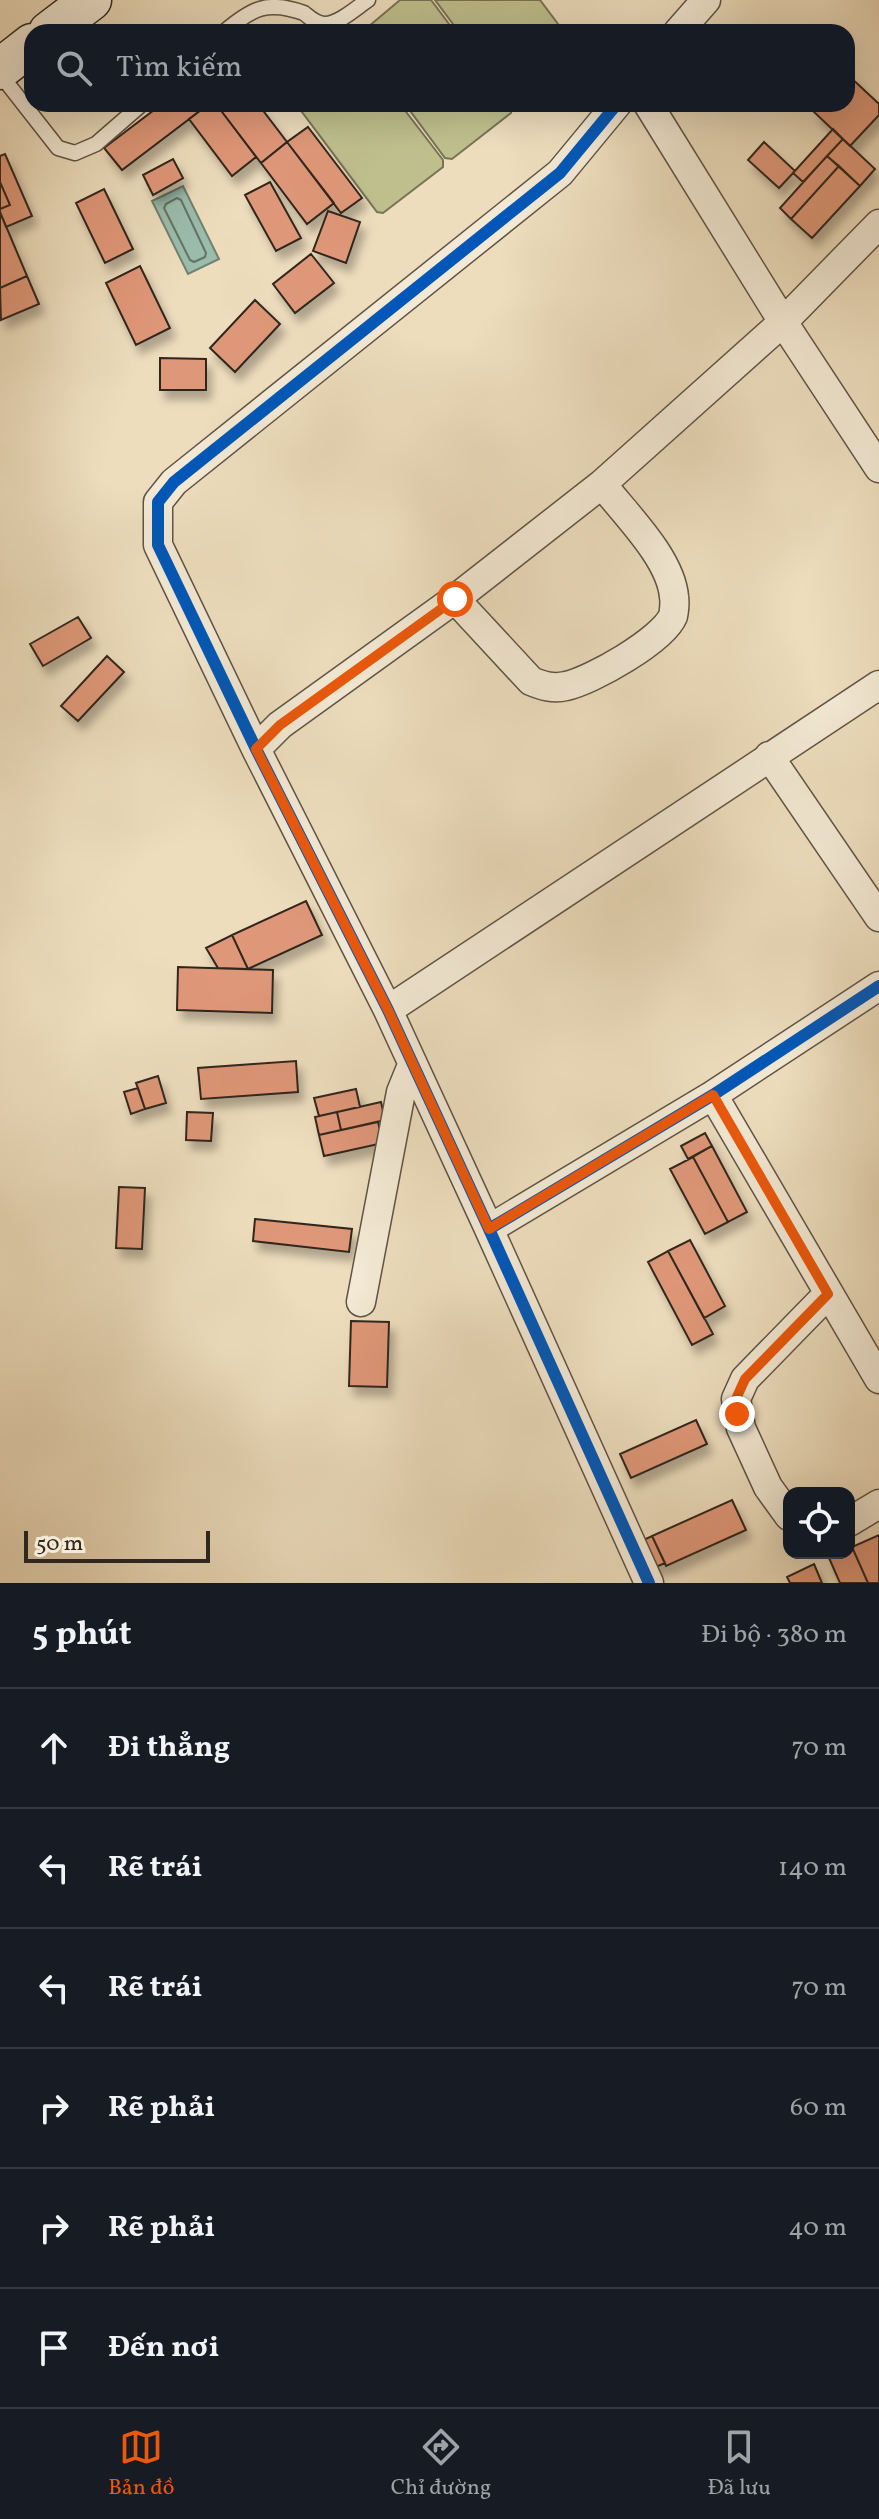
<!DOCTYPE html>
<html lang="vi">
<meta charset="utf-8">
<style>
:root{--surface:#171b24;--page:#20242c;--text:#f1f3f6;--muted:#9ea1a6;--line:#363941;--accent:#ea580c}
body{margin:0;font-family:Vollkorn,serif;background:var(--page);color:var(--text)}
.controls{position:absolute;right:24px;bottom:24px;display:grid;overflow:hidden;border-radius:16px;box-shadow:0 8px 32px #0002}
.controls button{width:72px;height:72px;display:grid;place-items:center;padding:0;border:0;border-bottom:2px solid var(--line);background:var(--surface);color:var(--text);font:40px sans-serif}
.scale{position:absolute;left:24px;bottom:20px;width:186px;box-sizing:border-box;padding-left:8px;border:4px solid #31271e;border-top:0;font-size:22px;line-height:28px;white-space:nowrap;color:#31271e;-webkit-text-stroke:6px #f3e9d4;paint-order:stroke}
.stop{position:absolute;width:24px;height:24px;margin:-18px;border:6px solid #ea580c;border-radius:50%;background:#fff}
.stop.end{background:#ea580c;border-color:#fff;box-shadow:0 2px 8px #0008}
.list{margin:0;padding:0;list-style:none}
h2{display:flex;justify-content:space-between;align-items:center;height:104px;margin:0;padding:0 32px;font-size:34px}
h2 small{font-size:26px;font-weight:400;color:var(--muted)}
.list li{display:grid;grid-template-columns:52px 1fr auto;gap:24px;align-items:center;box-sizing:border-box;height:120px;padding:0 32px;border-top:2px solid var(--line)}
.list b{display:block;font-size:30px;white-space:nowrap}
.list em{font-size:26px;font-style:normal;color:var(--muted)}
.icon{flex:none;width:44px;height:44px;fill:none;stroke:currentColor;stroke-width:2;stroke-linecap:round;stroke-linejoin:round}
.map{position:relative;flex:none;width:879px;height:1583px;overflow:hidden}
.search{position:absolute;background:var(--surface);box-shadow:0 8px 32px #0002;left:24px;right:24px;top:24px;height:88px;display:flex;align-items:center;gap:20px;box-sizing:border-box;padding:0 28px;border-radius:24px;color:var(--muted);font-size:30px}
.sheet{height:824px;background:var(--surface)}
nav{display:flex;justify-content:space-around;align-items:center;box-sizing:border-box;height:112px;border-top:2px solid var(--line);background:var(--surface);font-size:22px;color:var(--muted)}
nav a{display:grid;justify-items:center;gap:4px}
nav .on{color:var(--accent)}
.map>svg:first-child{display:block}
.green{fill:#bfbf8d;stroke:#787356;stroke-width:2}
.water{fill:#9abdac;stroke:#708173;stroke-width:2}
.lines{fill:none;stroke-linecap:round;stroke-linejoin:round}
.shore{stroke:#667265;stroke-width:2}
.building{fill:#de9778;stroke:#31271e;stroke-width:2;filter:url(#shadow)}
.lane-casing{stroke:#605446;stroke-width:17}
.street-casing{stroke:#605446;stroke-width:31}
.secondary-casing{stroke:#31271e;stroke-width:43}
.lane{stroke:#f3e9d4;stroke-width:14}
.street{stroke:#f3e9d4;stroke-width:28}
.secondary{stroke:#f3e9d4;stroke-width:40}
.cycleway-casing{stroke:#f3e9d4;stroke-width:17}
.cycleway{stroke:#0057b8;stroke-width:12}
.route{stroke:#ea580c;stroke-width:10}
</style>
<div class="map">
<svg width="879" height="1583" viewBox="0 0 879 1583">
<defs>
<filter id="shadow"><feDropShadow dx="5" dy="9" stdDeviation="4" flood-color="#0004"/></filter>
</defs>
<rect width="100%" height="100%" fill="#edddbd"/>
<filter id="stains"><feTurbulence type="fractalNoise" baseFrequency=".0025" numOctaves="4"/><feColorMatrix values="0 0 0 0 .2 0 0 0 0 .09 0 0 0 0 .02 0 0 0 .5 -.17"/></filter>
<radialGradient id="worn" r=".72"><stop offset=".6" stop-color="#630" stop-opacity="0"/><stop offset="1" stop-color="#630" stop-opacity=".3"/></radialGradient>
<path class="green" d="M 400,0 L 431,0 L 455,32 L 362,32 Z
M 435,0 L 540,0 L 564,32 L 459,32 Z
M 296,104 L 400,104 L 443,160 L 443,167 L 383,213 L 377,212 Z
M 405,104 L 510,104 L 512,106 L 511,113 L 452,159 L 445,158 Z"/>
<path class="water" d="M 183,186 L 219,259 L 188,274 L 152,201 Z"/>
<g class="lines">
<path class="shore" d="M 177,198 L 181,200 L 206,253 L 205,257 L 194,262 L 190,260 L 164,208 L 166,204 Z"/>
</g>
<path class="building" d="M 848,75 L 879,104 L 879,115 L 850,146 L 814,112 L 821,104 L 847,104 Z
M 162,104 L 209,104 L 122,170 L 104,148 Z
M 209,104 L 216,104 L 256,157 L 232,176 L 189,119 Z
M 216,104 L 258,104 L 287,142 L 261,163 Z
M 308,127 L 362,198 L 341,213 L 287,142 Z
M 833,129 L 843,139 L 803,182 L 793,173 Z
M 843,139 L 875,169 L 860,186 L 827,156 Z
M 287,142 L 334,203 L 307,224 L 261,163 Z
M 764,142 L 795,171 L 779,188 L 748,160 Z
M 5,154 L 32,216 L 6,227 L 0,212 L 0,209 L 10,205 L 0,182 L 0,156 Z
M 827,156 L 839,166 L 791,219 L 780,208 Z
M 173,159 L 183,178 L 153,195 L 143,175 Z
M 839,166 L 860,186 L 812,238 L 791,219 Z
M 0,182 L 10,205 L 0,209 Z
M 270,182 L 301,238 L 276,251 L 245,195 Z
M 104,189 L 133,249 L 105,263 L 76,203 Z
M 328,211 L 360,222 L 346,263 L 313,251 Z
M 0,212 L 27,276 L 0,288 Z
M 311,254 L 334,283 L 295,313 L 273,284 Z
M 140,266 L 170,328 L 136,345 L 106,283 Z
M 27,276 L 39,304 L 1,320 L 0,288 Z
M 255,300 L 280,324 L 235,372 L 210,348 Z
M 160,358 L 206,359 L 206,390 L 160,390 Z
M 78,617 L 91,638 L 43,666 L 30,644 Z
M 107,656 L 124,672 L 78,721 L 61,706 Z
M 306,901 L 322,935 L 248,969 L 232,935 Z
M 232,935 L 248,969 L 218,968 L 206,948 Z
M 178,967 L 273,970 L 272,1013 L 177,1010 Z
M 296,1061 L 298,1092 L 201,1099 L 198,1068 Z
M 158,1076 L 166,1103 L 145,1109 L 136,1083 Z
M 138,1088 L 145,1109 L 131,1114 L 124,1092 Z
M 356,1089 L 360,1107 L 319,1116 L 314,1098 Z
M 381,1102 L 385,1120 L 341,1130 L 337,1112 Z
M 187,1112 L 213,1113 L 211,1141 L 186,1140 Z
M 337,1112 L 341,1130 L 319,1135 L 315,1117 Z
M 378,1122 L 383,1143 L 324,1156 L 319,1135 Z
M 705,1133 L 712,1146 L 688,1159 L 681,1146 Z
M 712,1146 L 747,1212 L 728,1222 L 693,1157 Z
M 693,1157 L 728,1222 L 705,1234 L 670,1169 Z
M 119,1187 L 145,1188 L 142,1249 L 116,1248 Z
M 255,1219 L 352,1229 L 349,1252 L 253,1241 Z
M 690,1240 L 725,1306 L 704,1318 L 668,1251 Z
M 668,1251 L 713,1334 L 692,1345 L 648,1262 Z
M 351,1321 L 389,1322 L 387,1387 L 349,1386 Z
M 696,1420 L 707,1444 L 631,1478 L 620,1454 Z
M 732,1500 L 746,1530 L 666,1566 L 652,1536 Z
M 879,1535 L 879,1583 L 868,1583 L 852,1547 Z
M 652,1536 L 665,1563 L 649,1570 L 637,1543 Z
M 852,1547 L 868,1583 L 840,1583 L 829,1558 L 839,1553 L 849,1553 L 849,1548 Z
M 814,1564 L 822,1583 L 790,1583 L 787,1577 Z"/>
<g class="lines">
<g class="lane-casing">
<path id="lane" d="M 224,32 C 252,8 268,0 304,13 C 310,18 316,24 325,24 C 339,24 356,8 368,0
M 0,74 L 58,148 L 75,153 L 96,144 L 142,104"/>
</g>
<g class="street-casing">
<path id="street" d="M 678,32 L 706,0
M 648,104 L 783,322 L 879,468
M 455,599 L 531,681 C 543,686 553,689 566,686 C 591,681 663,640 673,616 C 674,612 675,602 674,597 C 671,558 625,514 602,484
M 256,749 L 280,725 L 455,599 L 602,484 L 783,322 L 879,224
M 769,756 L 879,917
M 388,1010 L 879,685
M 713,1095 L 879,1379
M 489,1229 L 388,1010 L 256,749 L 158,545 L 158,502 L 174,482 L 560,173 L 617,104
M 361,1302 L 401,1092 L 412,1065
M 789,1516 L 768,1487 L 741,1428 L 736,1399 L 745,1379 L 828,1294
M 849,1522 L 879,1504
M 649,1583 L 489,1229 L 713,1095 L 879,986"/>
</g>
<g class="secondary-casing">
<path id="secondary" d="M 49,32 L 91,0
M 0,69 L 32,44"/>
</g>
<use href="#lane" class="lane"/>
<use href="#street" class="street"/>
<use href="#secondary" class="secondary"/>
<g class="cycleway-casing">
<path id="cycleway" d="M 489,1229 L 388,1010 L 256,749 L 158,545 L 158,502 L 174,482 L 560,173 L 617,104
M 649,1583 L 489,1229 L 713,1095 L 879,986"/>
</g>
<use href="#cycleway" class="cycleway"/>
</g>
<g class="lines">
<path class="route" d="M 455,599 L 280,725 L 256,749 L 388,1010 L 489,1229 L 713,1095 L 828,1294 L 745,1379 L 736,1399 L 737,1414"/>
</g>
<rect width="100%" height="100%" filter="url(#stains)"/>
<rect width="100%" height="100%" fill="url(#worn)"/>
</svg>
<div class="controls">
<button><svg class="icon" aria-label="locate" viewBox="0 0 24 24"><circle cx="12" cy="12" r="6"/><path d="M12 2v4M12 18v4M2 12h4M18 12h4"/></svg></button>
</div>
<div class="scale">50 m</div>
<div class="stop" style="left:455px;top:599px"></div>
<div class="stop end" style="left:737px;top:1414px"></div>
<div class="search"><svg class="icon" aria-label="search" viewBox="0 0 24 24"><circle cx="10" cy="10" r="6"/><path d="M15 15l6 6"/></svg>Tìm kiếm</div>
</div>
<section class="sheet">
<h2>5 phút<small>Đi bộ · 380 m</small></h2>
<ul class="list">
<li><svg class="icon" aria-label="ahead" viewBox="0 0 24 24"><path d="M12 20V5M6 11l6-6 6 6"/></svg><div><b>Đi thẳng</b></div><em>70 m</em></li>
<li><svg class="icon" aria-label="left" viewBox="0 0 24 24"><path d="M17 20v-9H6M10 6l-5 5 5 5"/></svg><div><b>Rẽ trái</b></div><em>140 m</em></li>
<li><svg class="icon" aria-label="left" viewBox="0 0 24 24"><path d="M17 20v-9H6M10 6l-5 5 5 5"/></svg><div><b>Rẽ trái</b></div><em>70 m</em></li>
<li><svg class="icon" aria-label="right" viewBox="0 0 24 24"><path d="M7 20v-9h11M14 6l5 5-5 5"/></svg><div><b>Rẽ phải</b></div><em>60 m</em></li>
<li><svg class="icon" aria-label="right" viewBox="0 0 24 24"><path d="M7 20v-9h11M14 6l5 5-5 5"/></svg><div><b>Rẽ phải</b></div><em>40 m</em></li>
<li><svg class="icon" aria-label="arrive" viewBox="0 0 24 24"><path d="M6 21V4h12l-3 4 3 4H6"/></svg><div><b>Đến nơi</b></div></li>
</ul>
</section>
<nav>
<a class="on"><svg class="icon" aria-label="map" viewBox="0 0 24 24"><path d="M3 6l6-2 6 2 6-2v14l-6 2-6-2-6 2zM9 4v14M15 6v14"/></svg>Bản đồ</a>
<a><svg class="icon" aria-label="directions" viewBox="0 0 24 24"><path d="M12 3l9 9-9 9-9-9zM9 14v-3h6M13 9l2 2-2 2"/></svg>Chỉ đường</a>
<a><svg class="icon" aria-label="saved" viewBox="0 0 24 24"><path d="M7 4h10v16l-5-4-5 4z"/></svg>Đã lưu</a>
</nav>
